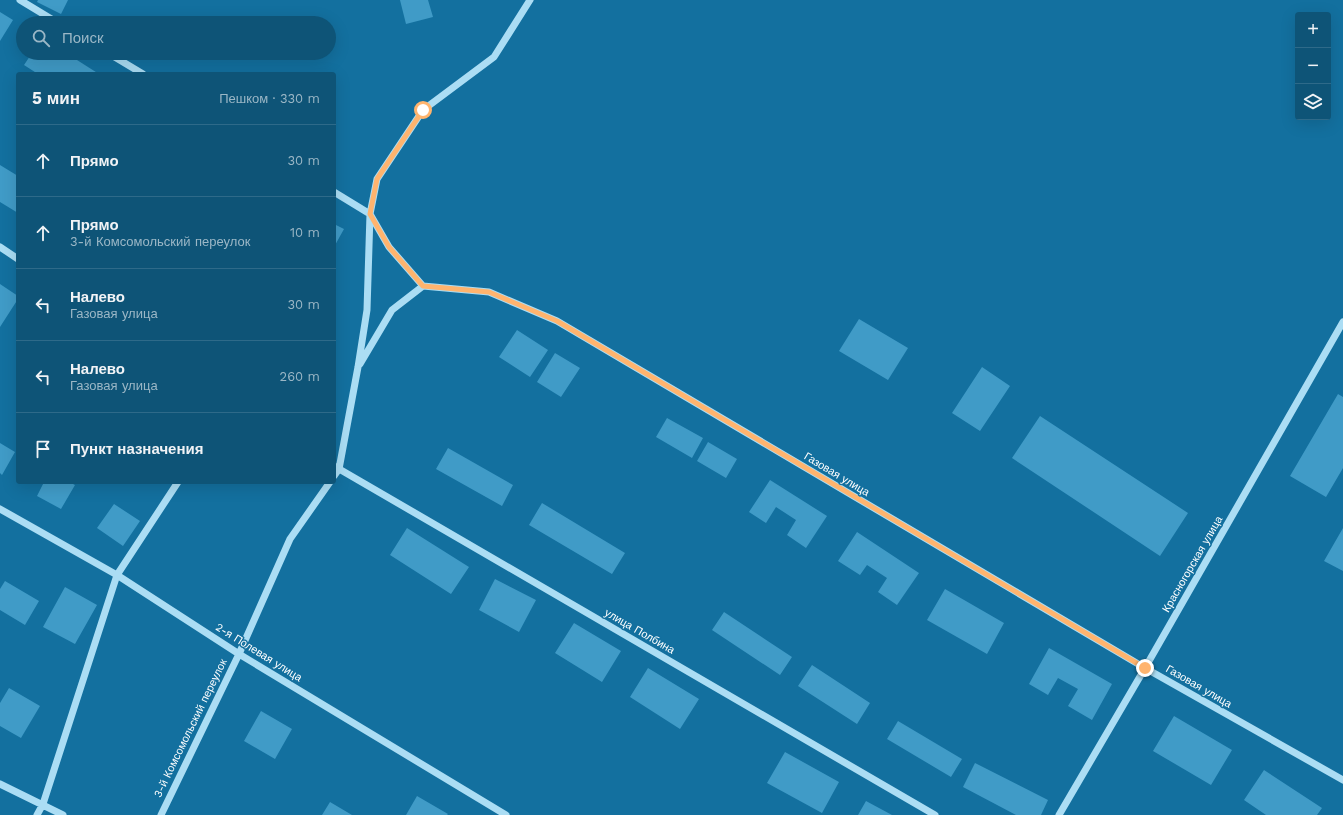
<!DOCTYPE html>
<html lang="ru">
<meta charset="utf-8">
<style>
:root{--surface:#0e5477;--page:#1c5e7f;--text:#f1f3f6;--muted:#9bb7c6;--line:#2e6a89}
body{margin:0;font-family:"Work Sans",sans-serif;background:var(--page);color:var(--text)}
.controls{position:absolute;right:12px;top:12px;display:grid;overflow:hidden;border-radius:4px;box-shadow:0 4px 16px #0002}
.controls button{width:36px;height:36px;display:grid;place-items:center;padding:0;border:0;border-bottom:1px solid var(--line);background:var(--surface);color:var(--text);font:20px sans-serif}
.stop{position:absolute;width:12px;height:12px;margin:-9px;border:3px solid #ffb46e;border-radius:50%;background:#fff}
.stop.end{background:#ffb46e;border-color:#fff;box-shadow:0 1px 4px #0008}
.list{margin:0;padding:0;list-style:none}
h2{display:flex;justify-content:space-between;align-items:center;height:52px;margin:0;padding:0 16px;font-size:17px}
h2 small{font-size:13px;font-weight:400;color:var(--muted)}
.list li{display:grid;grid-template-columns:26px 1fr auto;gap:12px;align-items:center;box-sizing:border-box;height:72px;padding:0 16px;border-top:1px solid var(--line)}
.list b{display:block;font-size:15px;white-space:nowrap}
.list p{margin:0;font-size:13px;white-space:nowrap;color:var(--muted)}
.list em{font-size:13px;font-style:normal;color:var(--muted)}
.icon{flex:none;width:22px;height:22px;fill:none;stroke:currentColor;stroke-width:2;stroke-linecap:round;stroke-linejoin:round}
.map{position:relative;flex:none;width:1343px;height:815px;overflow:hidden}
.search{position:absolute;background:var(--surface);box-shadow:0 4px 16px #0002;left:16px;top:16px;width:320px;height:44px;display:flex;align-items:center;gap:10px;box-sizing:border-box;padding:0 14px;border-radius:22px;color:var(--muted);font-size:15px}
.panel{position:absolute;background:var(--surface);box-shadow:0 4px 16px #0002;left:16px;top:72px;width:320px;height:412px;border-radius:4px}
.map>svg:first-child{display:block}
.building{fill:#409bc7}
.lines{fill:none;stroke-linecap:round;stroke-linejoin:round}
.minor{stroke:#abddf4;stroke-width:7}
.route{stroke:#ffb46e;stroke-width:5}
.labels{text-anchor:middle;stroke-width:3;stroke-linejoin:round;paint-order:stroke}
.street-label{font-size:11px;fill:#fff;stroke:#13709f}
</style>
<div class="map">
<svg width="1343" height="815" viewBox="0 0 1343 815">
<rect width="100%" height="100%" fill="#13709f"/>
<path class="building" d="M 38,0 L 68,0 L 61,14 L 37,2 Z
M 400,0 L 428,0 L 433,17 L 406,24 Z
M 0,12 L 13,20 L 0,41 Z
M 32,53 L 66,53 L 99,74 L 38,74 L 24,65 Z
M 0,165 L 18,176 L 18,213 L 0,202 Z
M 334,224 L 344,229 L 334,247 Z
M 0,284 L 18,296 L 18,299 L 0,327 Z
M 859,319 L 908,348 L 888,380 L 839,351 Z
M 517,330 L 548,350 L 530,377 L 499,357 Z
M 555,353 L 580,368 L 561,397 L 537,382 Z
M 982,367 L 1010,386 L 980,431 L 952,413 Z
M 1338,394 L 1343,397 L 1343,468 L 1326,497 L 1290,476 Z
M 1040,416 L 1188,513 L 1160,556 L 1012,458 Z
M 667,418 L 703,438 L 692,458 L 656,437 Z
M 708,442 L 737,459 L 726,478 L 697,461 Z
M 0,443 L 15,452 L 2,475 L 0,473 Z
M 448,448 L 513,485 L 502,506 L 436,469 Z
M 770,480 L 827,516 L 806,548 L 787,535 L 796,520 L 776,507 L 766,523 L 749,512 Z
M 44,482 L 69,482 L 75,485 L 61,509 L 37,496 Z
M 542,503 L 625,553 L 612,574 L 529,525 Z
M 114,504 L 140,521 L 123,546 L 97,528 Z
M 407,528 L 469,567 L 451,594 L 390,555 Z
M 1343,528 L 1343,571 L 1324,561 Z
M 857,532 L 919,573 L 897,605 L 878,592 L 887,578 L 867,565 L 860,575 L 838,561 Z
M 495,579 L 536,600 L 519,632 L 479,610 Z
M 5,581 L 39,601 L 25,625 L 0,610 L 0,589 Z
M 65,587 L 97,605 L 75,644 L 43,627 Z
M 945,589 L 1004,623 L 987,654 L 927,620 Z
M 724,612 L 792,657 L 780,675 L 712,630 Z
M 574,623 L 621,651 L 602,682 L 555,653 Z
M 1049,648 L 1112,684 L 1092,720 L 1068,706 L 1078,689 L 1058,678 L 1048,695 L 1029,684 Z
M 812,665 L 870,703 L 857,724 L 798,686 Z
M 648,668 L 699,699 L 680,729 L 630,697 Z
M 9,688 L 40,706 L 21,738 L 0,726 L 0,703 Z
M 261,711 L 292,729 L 275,759 L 244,741 Z
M 1174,716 L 1232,750 L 1211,785 L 1153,751 Z
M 898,721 L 962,759 L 951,777 L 887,739 Z
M 785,752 L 839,782 L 822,813 L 767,783 Z
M 975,763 L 1048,800 L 1041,815 L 1016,815 L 963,787 Z
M 1264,770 L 1322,808 L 1317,815 L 1266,815 L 1244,800 Z
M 417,796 L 448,814 L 447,815 L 406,815 Z
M 866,801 L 892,815 L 858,815 Z
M 330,802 L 352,815 L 322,815 Z"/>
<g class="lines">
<path class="minor" d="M 20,0 L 58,23
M 108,53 L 143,74
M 334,192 L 370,214 L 389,247 L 423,286 L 489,292 L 557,321 L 1145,668 L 1343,780
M 0,247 L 18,259
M 360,364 L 392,310 L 423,286
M 334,466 L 935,815
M 334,476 L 339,469 L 358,367 L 367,310 L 370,214 L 377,179 L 423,110 L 494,57 L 530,0
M 0,509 L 117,575 L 239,654 L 506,815
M 0,784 L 63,815
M 37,815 L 43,804 L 117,575 L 178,482
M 161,815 L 239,654 L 290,539 L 330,482
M 1059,815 L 1145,668 L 1343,322"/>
</g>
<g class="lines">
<path class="route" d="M 423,110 L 377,179 L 370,214 L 389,247 L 423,286 L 489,292 L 557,321 L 1145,668"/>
</g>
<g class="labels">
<g class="street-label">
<text transform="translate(837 474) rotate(31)" y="4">Газовая улица</text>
<text transform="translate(1192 564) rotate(-60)" y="4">Красногорская улица</text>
<text transform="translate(640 631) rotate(30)" y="4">улица Полбина</text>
<text transform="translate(259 652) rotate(32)" y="4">2-я Полевая улица</text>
<text transform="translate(1199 686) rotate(30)" y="4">Газовая улица</text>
<text transform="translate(190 728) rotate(-64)" y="4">3-й Комсомольский переулок</text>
</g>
</g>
</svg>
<div class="controls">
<button>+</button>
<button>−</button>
<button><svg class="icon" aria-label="layers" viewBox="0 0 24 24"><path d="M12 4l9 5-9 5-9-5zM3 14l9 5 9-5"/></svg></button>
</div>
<div class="stop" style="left:423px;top:110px"></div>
<div class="stop end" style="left:1145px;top:668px"></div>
<div class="search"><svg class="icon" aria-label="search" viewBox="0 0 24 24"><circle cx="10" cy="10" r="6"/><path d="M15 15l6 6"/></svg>Поиск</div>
<section class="panel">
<h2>5 мин<small>Пешком · 330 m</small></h2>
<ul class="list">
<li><svg class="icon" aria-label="ahead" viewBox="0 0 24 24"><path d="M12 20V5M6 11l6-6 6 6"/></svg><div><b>Прямо</b></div><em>30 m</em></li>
<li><svg class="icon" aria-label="ahead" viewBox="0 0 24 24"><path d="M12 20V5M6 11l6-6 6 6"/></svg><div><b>Прямо</b><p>3-й Комсомольский переулок</p></div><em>10 m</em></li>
<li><svg class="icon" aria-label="left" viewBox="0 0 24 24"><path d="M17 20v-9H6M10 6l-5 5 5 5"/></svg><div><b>Налево</b><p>Газовая улица</p></div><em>30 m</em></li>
<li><svg class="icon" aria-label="left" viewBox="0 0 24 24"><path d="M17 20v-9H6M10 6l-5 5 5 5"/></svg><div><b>Налево</b><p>Газовая улица</p></div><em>260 m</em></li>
<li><svg class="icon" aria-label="arrive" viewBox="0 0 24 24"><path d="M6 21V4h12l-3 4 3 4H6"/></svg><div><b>Пункт назначения</b></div></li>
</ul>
</section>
</div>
